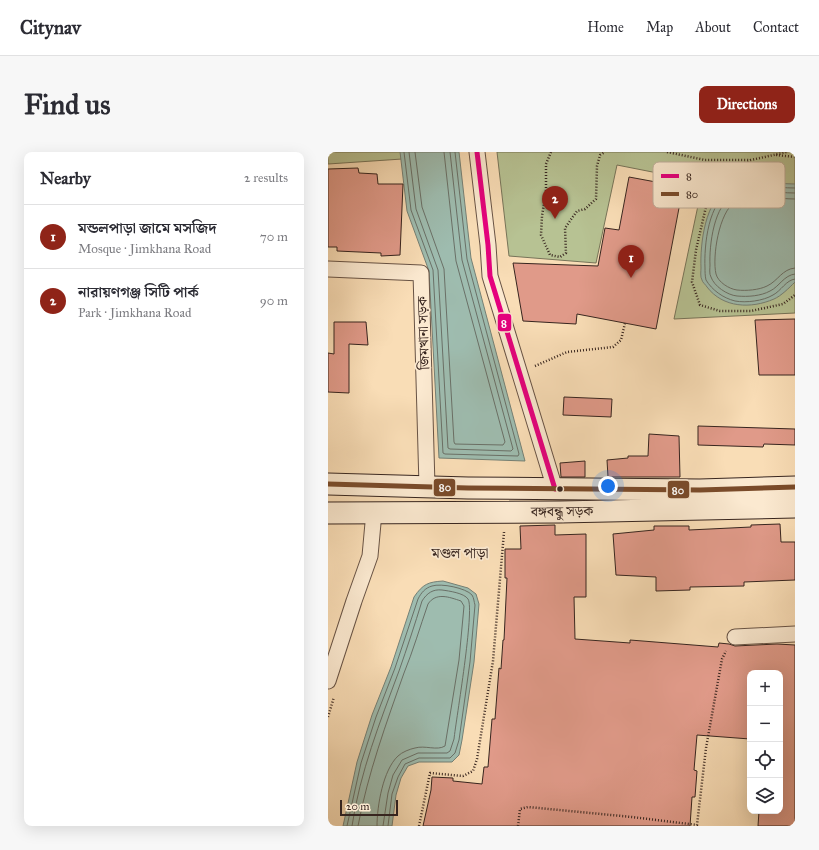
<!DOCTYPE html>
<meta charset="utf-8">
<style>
:root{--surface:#fff;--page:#f7f7f7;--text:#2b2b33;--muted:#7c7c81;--line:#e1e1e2;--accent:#8f2418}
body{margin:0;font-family:"IM FELL Great Primer","Noto Serif Bengali",serif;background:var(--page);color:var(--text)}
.controls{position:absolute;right:12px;bottom:12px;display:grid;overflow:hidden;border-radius:8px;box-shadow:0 4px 16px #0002}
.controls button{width:36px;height:36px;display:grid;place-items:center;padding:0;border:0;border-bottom:1px solid var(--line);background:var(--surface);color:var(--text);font:20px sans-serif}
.scale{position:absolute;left:12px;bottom:10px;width:58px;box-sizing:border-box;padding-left:4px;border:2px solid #37251f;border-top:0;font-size:11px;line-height:14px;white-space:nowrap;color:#37251f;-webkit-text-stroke:3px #fbe9d0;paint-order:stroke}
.you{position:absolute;left:280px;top:334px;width:14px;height:14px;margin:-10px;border:3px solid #fff;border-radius:50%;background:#1a73e8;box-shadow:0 0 0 6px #1a73e833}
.badge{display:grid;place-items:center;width:26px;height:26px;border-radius:50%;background:var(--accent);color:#fff;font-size:13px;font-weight:700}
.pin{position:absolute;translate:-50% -33px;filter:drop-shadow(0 1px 2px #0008)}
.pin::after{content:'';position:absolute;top:21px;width:14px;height:12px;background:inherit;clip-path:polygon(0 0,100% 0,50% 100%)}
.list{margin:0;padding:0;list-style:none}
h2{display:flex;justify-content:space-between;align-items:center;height:52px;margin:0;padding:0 16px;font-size:17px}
h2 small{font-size:13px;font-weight:400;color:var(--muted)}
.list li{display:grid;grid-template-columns:26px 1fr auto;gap:12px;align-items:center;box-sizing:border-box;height:64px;padding:0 16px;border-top:1px solid var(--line)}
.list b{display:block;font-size:15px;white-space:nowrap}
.list p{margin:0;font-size:13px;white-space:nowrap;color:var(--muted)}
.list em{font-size:13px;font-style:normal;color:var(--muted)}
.icon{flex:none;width:22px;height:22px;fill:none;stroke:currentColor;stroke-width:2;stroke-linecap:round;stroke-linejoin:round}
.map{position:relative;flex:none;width:467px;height:674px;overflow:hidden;border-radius:8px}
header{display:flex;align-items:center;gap:24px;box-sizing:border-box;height:56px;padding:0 20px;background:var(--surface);border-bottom:1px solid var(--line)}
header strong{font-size:19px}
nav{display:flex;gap:22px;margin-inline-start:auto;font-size:14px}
.intro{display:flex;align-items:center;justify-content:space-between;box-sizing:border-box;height:96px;padding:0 24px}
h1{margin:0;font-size:28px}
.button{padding:10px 18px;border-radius:8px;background:var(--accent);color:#fff;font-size:14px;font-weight:700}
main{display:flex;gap:24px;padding:0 24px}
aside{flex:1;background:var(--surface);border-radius:8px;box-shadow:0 4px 16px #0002}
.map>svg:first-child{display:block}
.green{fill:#b7c293;stroke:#777459}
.water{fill:#9ebcaf;stroke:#758075}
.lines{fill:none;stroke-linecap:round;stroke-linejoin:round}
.shore{stroke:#6a7067;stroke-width:1}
.building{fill:#e09a89;stroke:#37251f}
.minor-casing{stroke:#685345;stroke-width:17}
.secondary-casing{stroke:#37251f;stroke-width:23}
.path{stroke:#37251f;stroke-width:2.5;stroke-dasharray:1 2;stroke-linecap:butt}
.minor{stroke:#fbe9d0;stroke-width:15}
.secondary{stroke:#fbe9d0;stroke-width:21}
.bus-1-casing{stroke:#fbe9d0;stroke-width:8}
.bus-2-casing{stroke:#fbe9d0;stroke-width:8}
.bus-1{stroke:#e5007d;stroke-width:5}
.bus-2{stroke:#7a4b2a;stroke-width:5}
.bus-dot{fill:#37251f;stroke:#fbe9d0;stroke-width:1.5}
.labels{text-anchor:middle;stroke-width:3.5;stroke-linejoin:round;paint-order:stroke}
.street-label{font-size:14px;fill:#37251f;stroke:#fbe9d0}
.neighbourhood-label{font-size:15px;fill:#37251f;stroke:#fbe9d0}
.key{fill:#fbe9d0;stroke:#c0ae9b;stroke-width:1}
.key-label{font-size:11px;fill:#37251f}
.line-badge{stroke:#fbe9d0;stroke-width:1.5}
.badge-label{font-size:11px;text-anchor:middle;font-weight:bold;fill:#fff}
</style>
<header>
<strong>Citynav</strong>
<nav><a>Home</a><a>Map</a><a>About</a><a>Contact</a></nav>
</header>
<div class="intro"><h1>Find us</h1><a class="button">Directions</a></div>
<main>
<aside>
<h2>Nearby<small>2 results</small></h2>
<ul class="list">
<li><span class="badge">1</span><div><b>মন্ডলপাড়া জামে মসজিদ</b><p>Mosque · Jimkhana Road</p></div><em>70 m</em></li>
<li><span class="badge">2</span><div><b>নারায়ণগঞ্জ সিটি পার্ক</b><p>Park · Jimkhana Road</p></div><em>90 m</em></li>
</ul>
</aside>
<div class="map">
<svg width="467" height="674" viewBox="0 0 467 674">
<rect width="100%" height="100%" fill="#f9ddb6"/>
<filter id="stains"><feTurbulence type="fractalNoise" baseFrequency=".005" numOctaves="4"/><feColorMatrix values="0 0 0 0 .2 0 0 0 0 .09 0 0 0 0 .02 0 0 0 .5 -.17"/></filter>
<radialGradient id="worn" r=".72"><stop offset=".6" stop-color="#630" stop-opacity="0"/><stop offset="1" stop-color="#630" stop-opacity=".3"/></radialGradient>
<path class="green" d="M 0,0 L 88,0 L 89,6 L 0,12 Z
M 169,0 L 467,0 L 467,161 L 346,167 L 375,30 L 289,13 L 268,111 L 181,104 Z"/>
<path class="water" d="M 72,0 L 131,0 L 143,106 L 197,309 L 111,306 L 101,119 L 79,59 Z
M 437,31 L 467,32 L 467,130 C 461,136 453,144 446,147 C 423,157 395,156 379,135 C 378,133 374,130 374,128 C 372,125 373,119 373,116 C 372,92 377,47 401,36 C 411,31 426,31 437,31 Z
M 115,429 L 140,436 L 148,442 L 151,452 L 146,510 L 134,588 L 131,603 L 124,610 L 91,610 L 80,614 L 73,626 L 68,643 L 64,674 L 15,674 L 29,610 L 44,563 L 63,515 L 86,445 C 95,432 100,430 115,429 Z"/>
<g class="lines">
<path class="shore" d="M 76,0 L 83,58 L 105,118 L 115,301 L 117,302 L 190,304 L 191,302 L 139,107 L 127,0
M 81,0 L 88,57 L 110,118 L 120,296 L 122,297 L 183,299 L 185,297 L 134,108 L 122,0
M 87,0 L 94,55 L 116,117 L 126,290 L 127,292 L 175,293 L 177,290 L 128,109 L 116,0
M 467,36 C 446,36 423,31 404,39 C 380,48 376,94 377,116 C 377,119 377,124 378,128 C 384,138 395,146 407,149 C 418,151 435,149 445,143 C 453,139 458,128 467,127
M 467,41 C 447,41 425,36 406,44 C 386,51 381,94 382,113 C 382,116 381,122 383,125 C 386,134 399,143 409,144 C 420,145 433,144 442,139 C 451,135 456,123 467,122
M 467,47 C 452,47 420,42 407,50 C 391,60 384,105 388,122 C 390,130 401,137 409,138 C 418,139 431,138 439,134 C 450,129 454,117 467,116
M 19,674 L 33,611 L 48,565 L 67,516 L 90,447 C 93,441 97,436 104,434 C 113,431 138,436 144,443 C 146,446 146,450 147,453 L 142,510 L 131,588 L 127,601 L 122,606 L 91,606 L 77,612 L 70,625 L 64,642 L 60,674
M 24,674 C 32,620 52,570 71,519 C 79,496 87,472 94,449 C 99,441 105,437 114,438 C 121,439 136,441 140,447 C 147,457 128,568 126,587 L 122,599 L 119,601 L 90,601 L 74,608 L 65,623 L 60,641 L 55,674
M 30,674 C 40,621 58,572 76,521 C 85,499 92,475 100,452 C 108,440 121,445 133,449 L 136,454 L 131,508 L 117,594 C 109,599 97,593 87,596 C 82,597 74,600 70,604 C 55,618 49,654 49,674"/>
</g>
<path class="building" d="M 30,16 L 31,21 L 49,22 L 50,32 L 75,32 L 72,103 L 53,104 L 53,101 L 9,99 L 9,95 L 0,95 L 0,17 Z
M 301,25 L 355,35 L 328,177 L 249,162 L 248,172 L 195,169 L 185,111 L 270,114 L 277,76 L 291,78 Z
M 467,167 L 467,223 L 431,223 L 427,168 Z
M 6,170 L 38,170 L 40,193 L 21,192 L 21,241 L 0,240 L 0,201 L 6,202 Z
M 236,245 L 284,247 L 283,265 L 235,263 Z
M 370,274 L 467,277 L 467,293 L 436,292 L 435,295 L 370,293 Z
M 321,282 L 351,284 L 352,325 L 280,325 L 279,308 L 300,306 L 300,304 L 320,304 Z
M 257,309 L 257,325 L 233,325 L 232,311 Z
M 452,372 L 453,390 L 467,390 L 467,428 L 416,430 L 416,434 L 362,435 L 362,438 L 328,439 L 328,425 L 288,423 L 285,382 L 326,378 L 326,374 L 361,374 L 361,378 L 423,375 L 423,373 Z
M 227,373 L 227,383 L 258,382 L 258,445 L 246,445 L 247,487 L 302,491 L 302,488 L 390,495 L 391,491 L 401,492 L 407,494 L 449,492 L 467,493 L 467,674 L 430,674 L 431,659 L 452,659 L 452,521 L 422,521 L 422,587 L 369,583 L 366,618 L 369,619 L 367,645 L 364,645 L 362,674 L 95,674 L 103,638 L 104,625 L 125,626 L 125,629 L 154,632 L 156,615 L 160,615 L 164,567 L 167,567 L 171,516 L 173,517 L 175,488 L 176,488 L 179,426 L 177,426 L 177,397 L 193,397 L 192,374 Z"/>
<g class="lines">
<g class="minor-casing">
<path id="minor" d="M 149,0 L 160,93 L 162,124 L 227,337
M 0,117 L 93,121 L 99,334
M 407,485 L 467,482
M 0,529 L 26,449 L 42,404 L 46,360"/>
</g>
<g class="secondary-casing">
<path id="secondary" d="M 0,332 L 140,336 L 372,338 L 467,335
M 0,361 L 232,360 L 467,355"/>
</g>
<path class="path" d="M 223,0 L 218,12 L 218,38 L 214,64 L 213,83 L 222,103 L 232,105 L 238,101 L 237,76 L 249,59 L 257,57 L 268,47 L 269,14 L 272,3 L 277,0
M 339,0 L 377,8 L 423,8 L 459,0
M 448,3 L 467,5
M 423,8 L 402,18 L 380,46 L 368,98 L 364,130 L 372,153 L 392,159 L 423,159 L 455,152 L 467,143
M 207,214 L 239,200 L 285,195 L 293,188 L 297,171
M 0,565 L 6,545
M 91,674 L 102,621 L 135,624 L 145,619 L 149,607 L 165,509 L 176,380
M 190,674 L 192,657 L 200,655 L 304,665 L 369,673 L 378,596 L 394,507 L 398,499"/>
<use href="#minor" class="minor"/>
<use href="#secondary" class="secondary"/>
<g class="bus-1-casing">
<path id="bus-1" d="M 149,0 L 160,93 L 162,124 L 227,337"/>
</g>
<g class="bus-2-casing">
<path id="bus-2" d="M 0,332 L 140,336 L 372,338 L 467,335"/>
</g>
<use href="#bus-1" class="bus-1"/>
<use href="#bus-2" class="bus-2"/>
</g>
<circle class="bus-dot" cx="232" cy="337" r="3.5"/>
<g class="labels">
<g class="street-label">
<text transform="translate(95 181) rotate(-92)" y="5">জিমখানা সড়ক</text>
<text transform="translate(234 359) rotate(-1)" y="5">বঙ্গবন্ধু সড়ক</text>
</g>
<g class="neighbourhood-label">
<text x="132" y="406">মণ্ডল পাড়া</text>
</g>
</g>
<rect x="325" y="10" width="132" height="46" rx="6" class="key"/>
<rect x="333" y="22" width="18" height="4" fill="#e5007d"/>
<rect x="333" y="40" width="18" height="4" fill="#7a4b2a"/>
<g class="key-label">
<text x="358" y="28">8</text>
<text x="358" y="46">80</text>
</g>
<g class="line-badge">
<rect x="169" y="161" width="15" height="19" rx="4" fill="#e5007d"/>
<rect x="105" y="326" width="23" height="19" rx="4" fill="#7a4b2a"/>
<rect x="339" y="328" width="23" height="19" rx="4" fill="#7a4b2a"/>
</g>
<g class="badge-label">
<text x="176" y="175">8</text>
<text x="117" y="339">80</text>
<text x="350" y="342">80</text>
</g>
<rect width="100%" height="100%" filter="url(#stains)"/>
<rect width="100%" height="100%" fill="url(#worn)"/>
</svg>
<div class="controls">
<button>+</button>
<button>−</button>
<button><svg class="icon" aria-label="locate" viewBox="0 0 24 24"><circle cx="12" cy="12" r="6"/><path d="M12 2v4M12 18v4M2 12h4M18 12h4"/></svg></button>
<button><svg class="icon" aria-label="layers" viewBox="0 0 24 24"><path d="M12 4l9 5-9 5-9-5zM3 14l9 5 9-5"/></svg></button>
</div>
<div class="scale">20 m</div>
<div class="you"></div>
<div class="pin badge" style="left:303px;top:126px">1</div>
<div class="pin badge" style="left:227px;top:67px">2</div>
</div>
</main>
